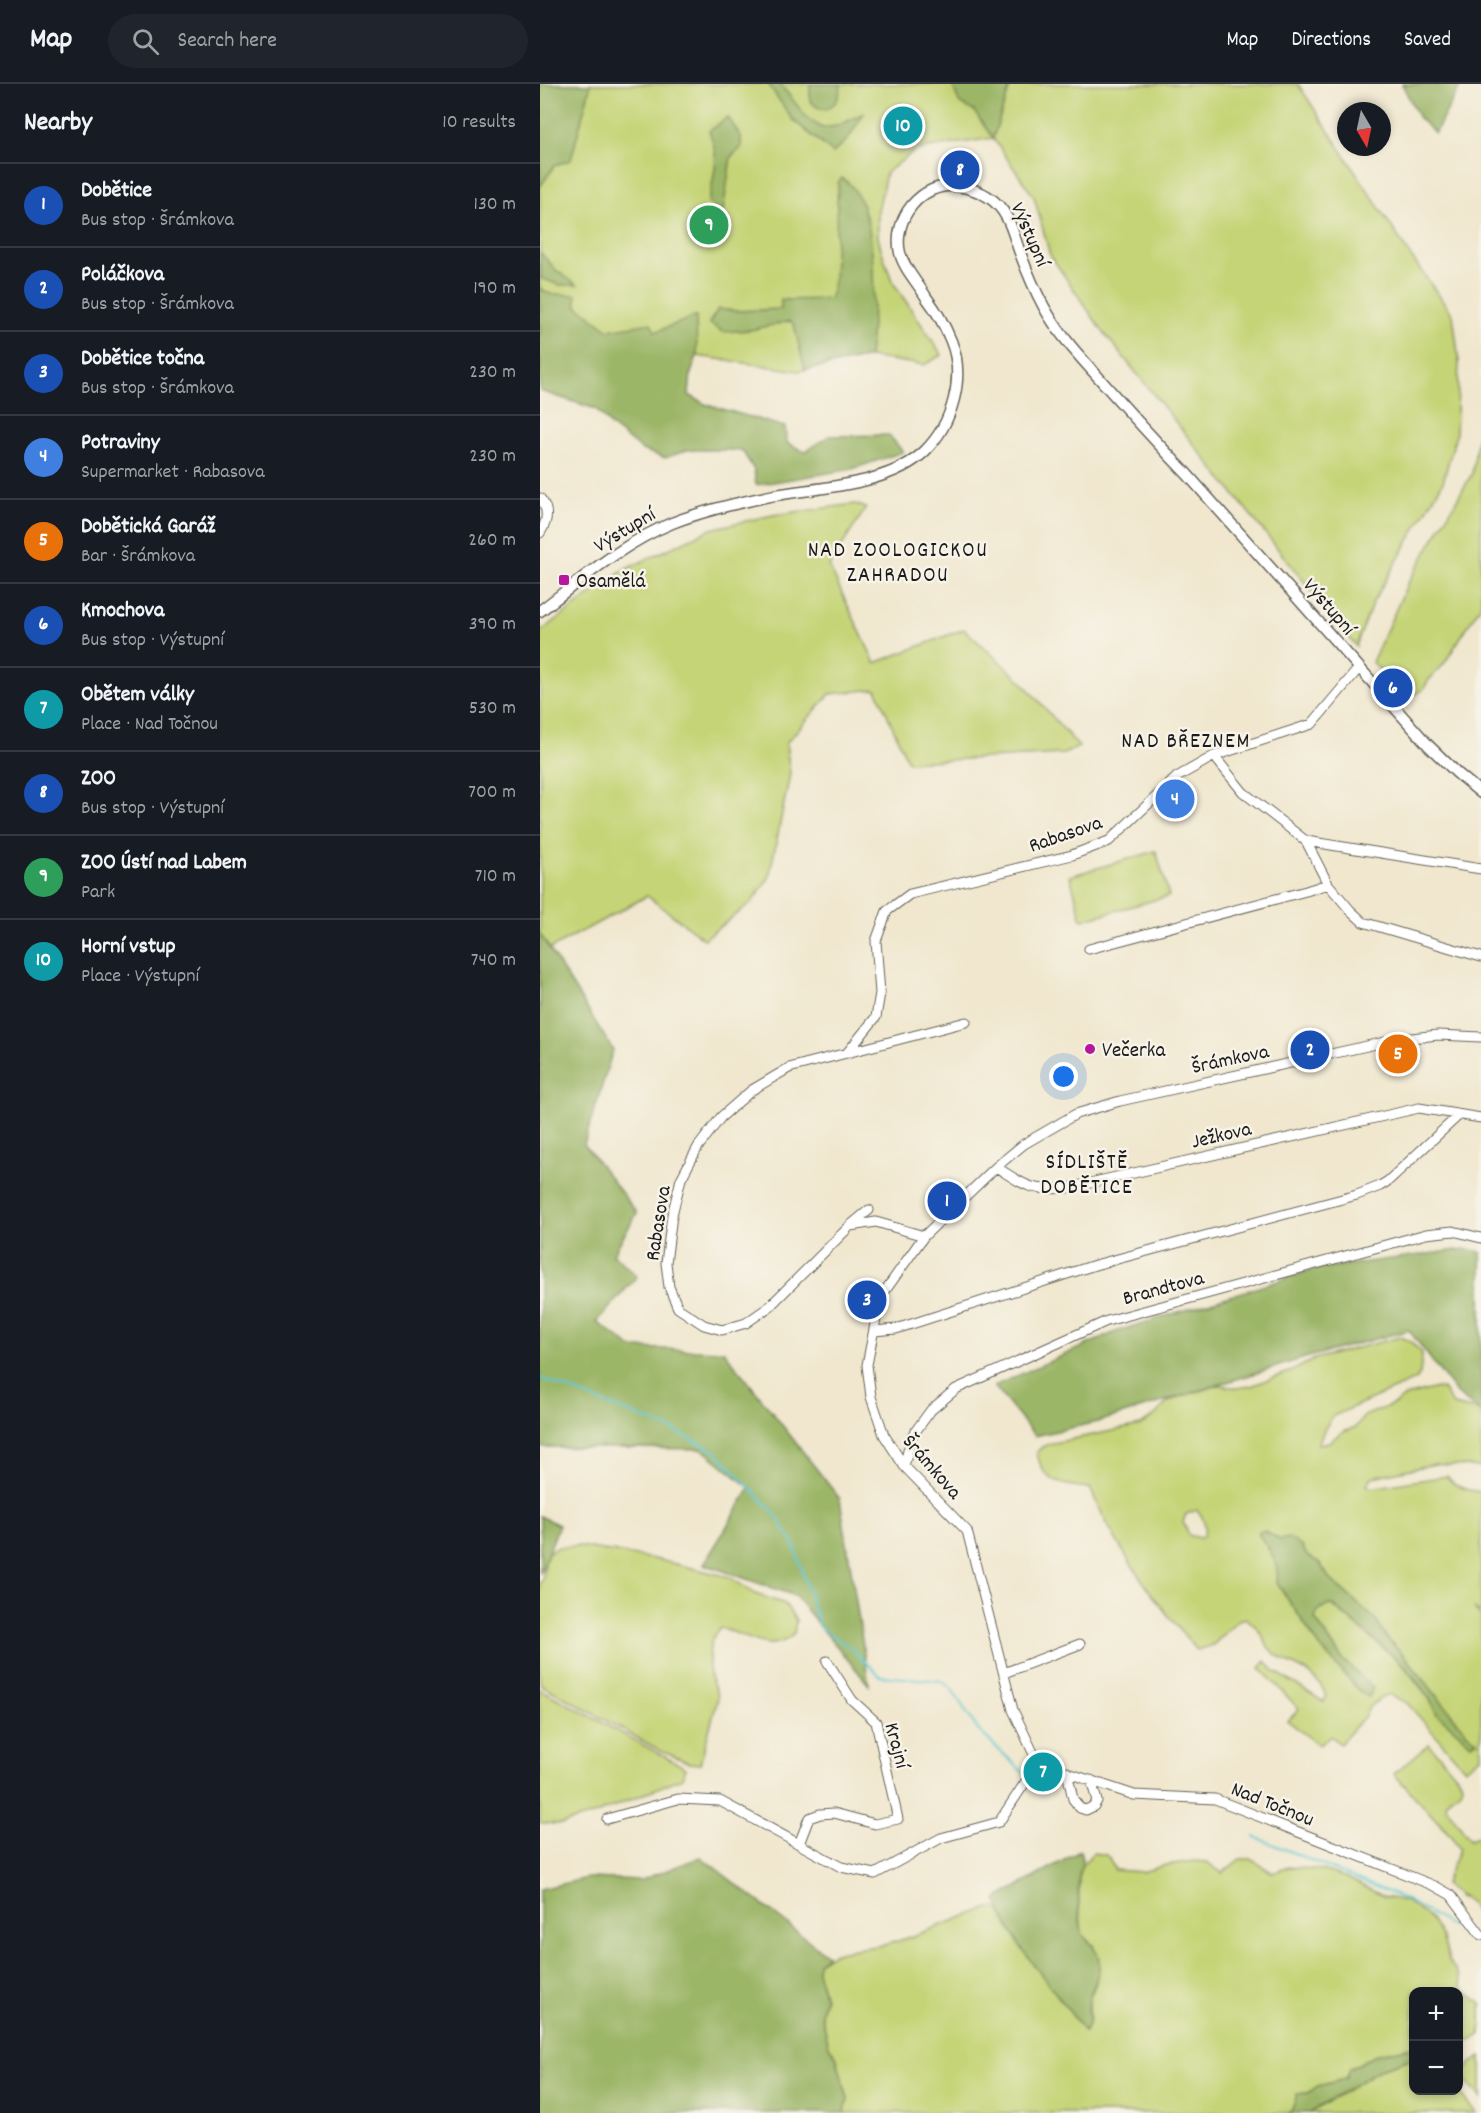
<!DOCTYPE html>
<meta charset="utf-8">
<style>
:root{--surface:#171b24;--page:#20242c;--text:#f1f3f6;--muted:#9ea1a6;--line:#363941;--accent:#2563eb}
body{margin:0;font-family:Dekko,sans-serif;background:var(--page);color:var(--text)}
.controls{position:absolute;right:18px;bottom:18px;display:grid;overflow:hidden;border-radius:12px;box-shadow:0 3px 9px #0003}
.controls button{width:54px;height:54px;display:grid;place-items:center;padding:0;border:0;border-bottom:2px solid var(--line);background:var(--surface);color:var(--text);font:30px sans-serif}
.compass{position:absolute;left:797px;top:18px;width:54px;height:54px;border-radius:50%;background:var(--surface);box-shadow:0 3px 9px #0003;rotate:171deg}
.you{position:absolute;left:524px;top:993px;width:21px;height:21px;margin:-15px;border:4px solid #fff;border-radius:50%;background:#1a73e8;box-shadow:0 0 0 9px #1a73e833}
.badge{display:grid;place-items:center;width:39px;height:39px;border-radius:50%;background:var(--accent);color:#fff;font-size:20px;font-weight:700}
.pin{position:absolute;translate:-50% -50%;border:3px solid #fff;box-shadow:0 2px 6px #0006}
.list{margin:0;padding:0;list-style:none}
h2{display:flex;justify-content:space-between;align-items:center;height:78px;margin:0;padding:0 24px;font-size:26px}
h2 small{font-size:20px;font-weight:400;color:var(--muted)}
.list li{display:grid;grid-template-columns:39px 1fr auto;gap:18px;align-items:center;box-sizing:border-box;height:84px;padding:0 24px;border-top:2px solid var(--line)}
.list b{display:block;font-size:22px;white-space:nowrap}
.list p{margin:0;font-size:20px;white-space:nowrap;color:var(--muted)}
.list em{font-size:20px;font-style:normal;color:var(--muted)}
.icon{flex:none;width:33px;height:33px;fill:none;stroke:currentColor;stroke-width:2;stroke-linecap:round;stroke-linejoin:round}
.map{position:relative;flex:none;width:941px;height:2029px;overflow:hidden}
header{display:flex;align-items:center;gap:36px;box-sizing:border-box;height:84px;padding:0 30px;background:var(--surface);border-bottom:2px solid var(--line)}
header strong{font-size:28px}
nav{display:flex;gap:33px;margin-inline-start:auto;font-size:21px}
.search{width:420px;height:54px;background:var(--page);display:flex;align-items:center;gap:15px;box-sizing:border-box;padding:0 21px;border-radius:33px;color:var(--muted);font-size:22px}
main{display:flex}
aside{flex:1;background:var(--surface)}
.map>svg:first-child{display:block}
.green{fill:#c5d476;stroke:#707849;stroke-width:1.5;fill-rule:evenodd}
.forest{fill:#9cb667;stroke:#5c6942;stroke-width:1.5}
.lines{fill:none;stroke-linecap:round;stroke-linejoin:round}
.stream{stroke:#5bc7d3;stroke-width:2}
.minor-casing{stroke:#66635a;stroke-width:11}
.tertiary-casing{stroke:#66635a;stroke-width:13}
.minor{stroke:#fff;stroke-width:9}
.tertiary{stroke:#fff;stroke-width:10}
.poi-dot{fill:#b5179e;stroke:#f7f3e8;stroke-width:2}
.labels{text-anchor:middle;stroke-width:5;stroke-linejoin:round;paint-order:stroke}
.street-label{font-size:21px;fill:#1c1c1c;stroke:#f7f3e8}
.poi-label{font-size:21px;fill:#1c1c1c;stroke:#f7f3e8;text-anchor:start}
.neighbourhood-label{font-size:22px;letter-spacing:1.5px;fill:#1c1c1c;stroke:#f7f3e8}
</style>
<header>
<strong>Map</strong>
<div class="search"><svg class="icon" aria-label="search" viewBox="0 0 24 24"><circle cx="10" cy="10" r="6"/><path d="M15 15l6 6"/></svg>Search here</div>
<nav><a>Map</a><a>Directions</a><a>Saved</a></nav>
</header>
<main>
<aside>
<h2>Nearby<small>10 results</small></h2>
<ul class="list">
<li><span class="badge" style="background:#1a4fb4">1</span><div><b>Dobětice</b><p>Bus stop · Šrámkova</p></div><em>130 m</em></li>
<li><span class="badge" style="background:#1a4fb4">2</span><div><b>Poláčkova</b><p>Bus stop · Šrámkova</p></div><em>190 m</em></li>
<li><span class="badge" style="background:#1a4fb4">3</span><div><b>Dobětice točna</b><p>Bus stop · Šrámkova</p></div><em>230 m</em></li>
<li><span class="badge" style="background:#3f7fe0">4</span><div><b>Potraviny</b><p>Supermarket · Rabasova</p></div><em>230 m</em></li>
<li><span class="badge" style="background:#e8710a">5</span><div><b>Dobětická Garáž</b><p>Bar · Šrámkova</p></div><em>260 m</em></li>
<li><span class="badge" style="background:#1a4fb4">6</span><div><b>Kmochova</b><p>Bus stop · Výstupní</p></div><em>390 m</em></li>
<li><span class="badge" style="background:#0f9aa8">7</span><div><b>Obětem války</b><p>Place · Nad Točnou</p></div><em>530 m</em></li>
<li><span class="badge" style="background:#1a4fb4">8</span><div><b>ZOO</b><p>Bus stop · Výstupní</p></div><em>700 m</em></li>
<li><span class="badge" style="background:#2e9e5b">9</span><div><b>ZOO Ústí nad Labem</b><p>Park</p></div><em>710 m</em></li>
<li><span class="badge" style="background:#0f9aa8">10</span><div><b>Horní vstup</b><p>Place · Výstupní</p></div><em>740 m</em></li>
</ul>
</aside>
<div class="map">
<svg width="941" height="2029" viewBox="0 0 941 2029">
<rect width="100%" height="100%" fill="#f7f3e8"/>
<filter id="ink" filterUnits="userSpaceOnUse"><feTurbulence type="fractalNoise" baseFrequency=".0167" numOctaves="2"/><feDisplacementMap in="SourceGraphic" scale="12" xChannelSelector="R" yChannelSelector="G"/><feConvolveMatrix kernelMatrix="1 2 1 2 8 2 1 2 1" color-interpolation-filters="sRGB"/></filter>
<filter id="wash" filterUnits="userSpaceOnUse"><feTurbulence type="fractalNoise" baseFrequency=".008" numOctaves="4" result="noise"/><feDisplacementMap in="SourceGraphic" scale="24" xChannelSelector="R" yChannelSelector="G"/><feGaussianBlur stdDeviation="1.35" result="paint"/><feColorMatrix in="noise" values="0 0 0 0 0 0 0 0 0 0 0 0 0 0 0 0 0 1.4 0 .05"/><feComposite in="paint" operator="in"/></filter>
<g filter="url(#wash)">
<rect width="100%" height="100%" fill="#f0e7ce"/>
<path class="green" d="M 0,0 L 758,0 L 872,174 L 913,231 L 919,278 L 916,351 L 903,398 L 833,518 L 816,562 L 561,245 L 510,171 L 494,113 L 453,54 L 376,66 L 346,89 L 338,127 L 338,154 L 342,168 L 352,197 L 402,271 L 384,281 L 329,273 L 259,287 L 157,272 L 86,289 L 0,288 Z
M 941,333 L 941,521 L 904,580 L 888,597 L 883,606 L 868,614 L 832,578 L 868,499 L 932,390 Z
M 315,420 L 326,424 L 289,482 L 335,579 L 424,545 L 482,598 L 539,663 L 523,670 L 368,678 L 336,605 L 290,610 L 246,659 L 250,690 L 229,794 L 212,818 L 164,855 L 107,812 L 10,865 L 0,850 L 0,548 L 84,486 L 171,445 L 233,431 Z
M 616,767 L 629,812 L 542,836 L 530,792 Z
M 860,1253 L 871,1258 L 882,1269 L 880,1290 L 877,1295 L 793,1332 L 785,1344 L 778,1360 L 789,1358 L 801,1349 L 816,1343 L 824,1332 L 854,1320 L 866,1312 L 897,1304 L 903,1305 L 913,1321 L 941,1327 L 941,1383 L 895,1380 L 832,1393 L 827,1401 L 831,1404 L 907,1392 C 915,1404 927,1406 941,1408 L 941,1529 L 934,1524 L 941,1533 L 941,1673 L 925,1685 L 867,1619 L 848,1610 L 830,1622 L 824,1633 L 800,1660 L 791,1652 L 779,1661 L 748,1637 L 759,1625 L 720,1584 L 726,1577 L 734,1587 L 784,1618 L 786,1612 C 773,1579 749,1587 729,1564 C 725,1559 723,1552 719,1547 C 716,1542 710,1538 705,1534 L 699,1536 L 673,1561 L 657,1566 C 615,1518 575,1463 550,1404 C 523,1401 502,1400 497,1368 L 502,1363 L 509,1360 L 601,1341 L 616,1330 L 628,1318 L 642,1312 L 680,1301 L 697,1304 L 711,1302 L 752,1287 L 775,1275 ZM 657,1426 C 663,1432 667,1444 663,1453 L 659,1454 L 649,1451 L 643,1438 L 646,1430 ZM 725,1447 L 740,1456 L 762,1463 L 768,1473 L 779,1478 L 789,1494 L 836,1536 L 846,1553 L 862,1569 L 926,1648 L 936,1657 L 897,1630 L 889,1614 L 863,1581 L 792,1521 C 782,1523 777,1524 775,1535 L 803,1576 L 833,1604 L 780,1563 L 737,1499 L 739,1489 Z
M 39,1462 L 119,1476 L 189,1493 L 215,1510 L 245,1520 L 256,1536 L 254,1550 C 230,1573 207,1550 180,1544 C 168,1554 168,1576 170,1591 C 171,1599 177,1605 178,1614 L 160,1680 L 150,1679 L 121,1667 L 0,1600 L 0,1500 C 6,1491 3,1480 7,1469 L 19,1463 Z
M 0,1605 L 146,1684 L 142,1694 L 56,1730 L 22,1740 L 0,1739 Z
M 889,1660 L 923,1699 L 922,1705 C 916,1711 903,1714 907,1724 L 930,1756 L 941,1752 L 941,1830 L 936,1830 C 930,1819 931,1816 917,1812 L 922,1812 L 904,1801 L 919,1765 L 911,1752 L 854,1690 Z
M 553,1769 L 567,1771 L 575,1786 L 602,1788 L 626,1781 L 655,1777 L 667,1778 L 682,1789 L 700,1775 L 711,1775 L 733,1789 L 748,1783 L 782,1786 L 807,1794 L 845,1813 L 866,1817 L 891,1835 L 903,1855 L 910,1879 L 919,1891 L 922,1903 L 941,1920 L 941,1950 L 933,1956 L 919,1958 L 918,1908 L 874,1908 L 873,1963 L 863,1965 L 806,1995 L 778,2002 L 768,2009 L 757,2010 L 752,2026 L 748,2029 L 304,2029 L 308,2015 L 296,1972 L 289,1962 L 281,1929 L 285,1914 L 277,1887 L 278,1879 C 298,1862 324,1866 348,1860 C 384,1850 418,1833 453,1823 L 460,1827 L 488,1872 L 545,1948 L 550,1936 L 549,1916 L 556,1899 L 557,1871 L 553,1861 L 542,1851 L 539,1817 L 539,1784 Z
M 941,1973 L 941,2014 L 926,1997 L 924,1988 L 931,1979 Z
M 873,1974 L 874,2006 L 918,2007 L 936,2029 L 770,2029 L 840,1985 Z"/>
<path class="forest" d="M 0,0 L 51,0 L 31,76 L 15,81 L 0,103 Z
M 228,0 L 240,0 L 268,35 L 282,44 L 297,42 L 324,29 L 308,55 L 293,69 L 253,36 Z
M 270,0 L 301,0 C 300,13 297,20 286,25 L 277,23 L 270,17 Z
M 412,0 L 471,0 L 453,54 L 434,27 L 420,20 Z
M 862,0 L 921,0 L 895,49 L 879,34 Z
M 188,33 L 201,53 L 201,64 L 191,73 L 183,128 L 168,119 C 174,91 181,74 169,47 Z
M 302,94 C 343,119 334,230 329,273 L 265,286 L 254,241 L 250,237 L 211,246 L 183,248 L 169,239 L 178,225 L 196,227 L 241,225 L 241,216 L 290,215 L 294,197 L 298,99 Z
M 0,168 L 16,186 L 37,201 L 19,201 L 1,194 Z
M 0,204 L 10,210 L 36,211 L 37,222 L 69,246 L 111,239 L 115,248 L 156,232 L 157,272 L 151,289 L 149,311 L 165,320 L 245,343 L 247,359 L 265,368 L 289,352 L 349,351 L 363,368 L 312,385 L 216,401 L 214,386 L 202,366 L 147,366 L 125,374 L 102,366 L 71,342 L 56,325 L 0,307 Z
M 0,850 L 73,966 L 44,1060 L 97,1129 L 73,1170 L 97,1192 L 57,1238 L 92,1264 L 184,1267 L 300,1415 L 329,1601 L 255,1512 L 164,1480 L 210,1404 L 162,1365 L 0,1363 Z
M 925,1165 L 941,1168 L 941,1328 L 916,1309 L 869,1246 L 768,1273 L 557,1338 L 495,1352 L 454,1302 L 578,1247 L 776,1185 Z
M 0,1432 L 19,1441 L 0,1490 Z
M 719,1447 L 725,1447 L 740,1456 L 749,1454 L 762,1463 L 768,1473 L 779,1478 L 789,1494 L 836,1536 L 846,1553 L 862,1569 L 926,1648 L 937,1657 L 931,1660 L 897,1630 L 889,1614 L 864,1581 L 793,1521 C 782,1522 777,1524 775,1535 L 803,1576 L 833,1604 L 829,1613 L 821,1609 L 780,1563 L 737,1499 C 740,1480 730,1466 719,1451 Z
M 540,1767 L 543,1780 C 535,1790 539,1835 542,1849 C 545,1857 555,1861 558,1871 C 563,1891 552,1900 549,1916 C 547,1930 552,1935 544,1948 C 517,1906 472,1863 456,1815 Z
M 161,1773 L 287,1871 L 278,1879 L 277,1887 L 285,1914 L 281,1929 L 289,1962 L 296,1972 L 308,2016 L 304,2029 L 0,2029 L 0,1805 L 48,1794 L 101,1796 Z
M 873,1963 L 873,1974 L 840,1985 L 770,2029 L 748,2029 L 752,2026 L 757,2010 L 768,2009 L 778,2002 L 805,1995 L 809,1985 L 837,1970 Z"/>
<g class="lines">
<path class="stream" d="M 0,1294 L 131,1345 L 176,1368 L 235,1430 L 254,1460 L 279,1542 L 314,1567 L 340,1592 L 402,1597 L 411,1604 L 438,1646 L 486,1691
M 715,1753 L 865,1815 L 913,1843"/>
</g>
</g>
<g filter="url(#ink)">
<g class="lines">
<g class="minor-casing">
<path id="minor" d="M 0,414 C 9,425 8,437 0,449
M 674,672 L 703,708 L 766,757 L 941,785
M 788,800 L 810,826 L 823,838 L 941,873
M 549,865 L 766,807 L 788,800 L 766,757
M 307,969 L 336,933 L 340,909 L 336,857 L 347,827 L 370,810 L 532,771 L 569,757 L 637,693 L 674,672 L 772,640 L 819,584
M 456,1083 C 488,1103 489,1107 528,1104 L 879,1024 L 941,1034
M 311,1141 L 329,1126
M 384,1152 L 336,1138 L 310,1142 L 229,1223 L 206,1239 L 182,1246 L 164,1241 L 138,1224 L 129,1203 L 126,1179 L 132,1131 L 141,1095 L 158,1063 L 181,1033 L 212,1006 L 249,984 L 426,938
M 326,1209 L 340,1214
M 334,1247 L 356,1245 L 555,1181 L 817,1111 L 840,1102 L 848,1097 L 918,1032
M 364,1382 L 372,1352 L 391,1326 L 416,1305 L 567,1237 L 886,1150 L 913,1147 L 941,1154
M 464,1589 L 540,1560
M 498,1679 L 473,1626 L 427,1447 L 364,1382 L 344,1351 L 331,1313 L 327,1281 L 340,1214 L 384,1152 L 456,1083 L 484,1060 L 536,1030 L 580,1017 L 854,956 L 898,951 L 941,953
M 498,1679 L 594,1711 L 675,1715 L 895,1802 L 911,1811 L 941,1851
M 527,1688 L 533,1715 L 540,1724 L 546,1726 L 554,1722 L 557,1717 L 551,1696
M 67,1735 L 138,1715 L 180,1717 L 301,1783 L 335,1790 L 401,1754 L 459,1738 L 498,1679
M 259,1760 L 269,1734 L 280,1730 L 294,1729 L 335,1740 L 358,1735 L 336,1638 L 312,1616 L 287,1577"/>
</g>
<g class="tertiary-casing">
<path id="tertiary" d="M 0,527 C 42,495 83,459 132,439 C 165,426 200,418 235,411 C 282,403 350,401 385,367 C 412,340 426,294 411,257 C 405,242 396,226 386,213 C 378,199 364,185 360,169 C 352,135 381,98 417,102 C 438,105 457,114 467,134 C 472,143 475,155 479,166 C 486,185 494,205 504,223 C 518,249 539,272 559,294 C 588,327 617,359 647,390 L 889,662 L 917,689 L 941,709"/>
</g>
<use href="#minor" class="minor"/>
<use href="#tertiary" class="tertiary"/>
</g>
</g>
<g class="poi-dot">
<rect x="18" y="490" width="12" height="12" rx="3"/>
<circle cx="550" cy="965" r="6"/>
</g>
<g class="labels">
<g class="street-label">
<text transform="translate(491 150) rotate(66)" y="7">Výstupní</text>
<text transform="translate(84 445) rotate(-31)" y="7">Výstupní</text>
<text transform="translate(790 522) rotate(49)" y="7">Výstupní</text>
<text transform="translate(525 749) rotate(-19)" y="7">Rabasova</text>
<text transform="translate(690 974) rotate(-12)" y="7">Šrámkova</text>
<text transform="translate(681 1050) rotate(-13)" y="7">Ježkova</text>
<text transform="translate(117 1139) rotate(-81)" y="7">Rabasova</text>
<text transform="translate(623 1203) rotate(-15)" y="7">Brandtova</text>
<text transform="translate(393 1382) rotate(49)" y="7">Šrámkova</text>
<text transform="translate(358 1661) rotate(75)" y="7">Krajní</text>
<text transform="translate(733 1719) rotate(22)" y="7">Nad Točnou</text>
</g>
<g class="poi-label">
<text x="36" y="503">Osamělá</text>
<text x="562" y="972">Večerka</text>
</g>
<g class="neighbourhood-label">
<text x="358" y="472">NAD ZOOLOGICKOU<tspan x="358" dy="25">ZAHRADOU</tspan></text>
<text x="646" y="663">NAD BŘEZNEM</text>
<text x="547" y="1084">SÍDLIŠTĚ<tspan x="547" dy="25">DOBĚTICE</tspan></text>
</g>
</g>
</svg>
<div class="controls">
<button>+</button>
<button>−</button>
</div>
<svg class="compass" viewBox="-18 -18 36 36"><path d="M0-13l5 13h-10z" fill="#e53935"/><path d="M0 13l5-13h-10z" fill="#9ea1a6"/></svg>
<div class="you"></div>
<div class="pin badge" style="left:407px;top:1117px;background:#1a4fb4">1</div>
<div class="pin badge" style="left:770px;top:966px;background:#1a4fb4">2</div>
<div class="pin badge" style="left:327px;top:1216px;background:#1a4fb4">3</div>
<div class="pin badge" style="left:635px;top:715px;background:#3f7fe0">4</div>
<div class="pin badge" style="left:858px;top:970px;background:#e8710a">5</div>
<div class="pin badge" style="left:853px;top:604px;background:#1a4fb4">6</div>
<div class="pin badge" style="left:503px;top:1688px;background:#0f9aa8">7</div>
<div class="pin badge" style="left:420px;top:86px;background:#1a4fb4">8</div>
<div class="pin badge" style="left:169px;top:141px;background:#2e9e5b">9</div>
<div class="pin badge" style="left:363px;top:42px;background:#0f9aa8">10</div>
</div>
</main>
